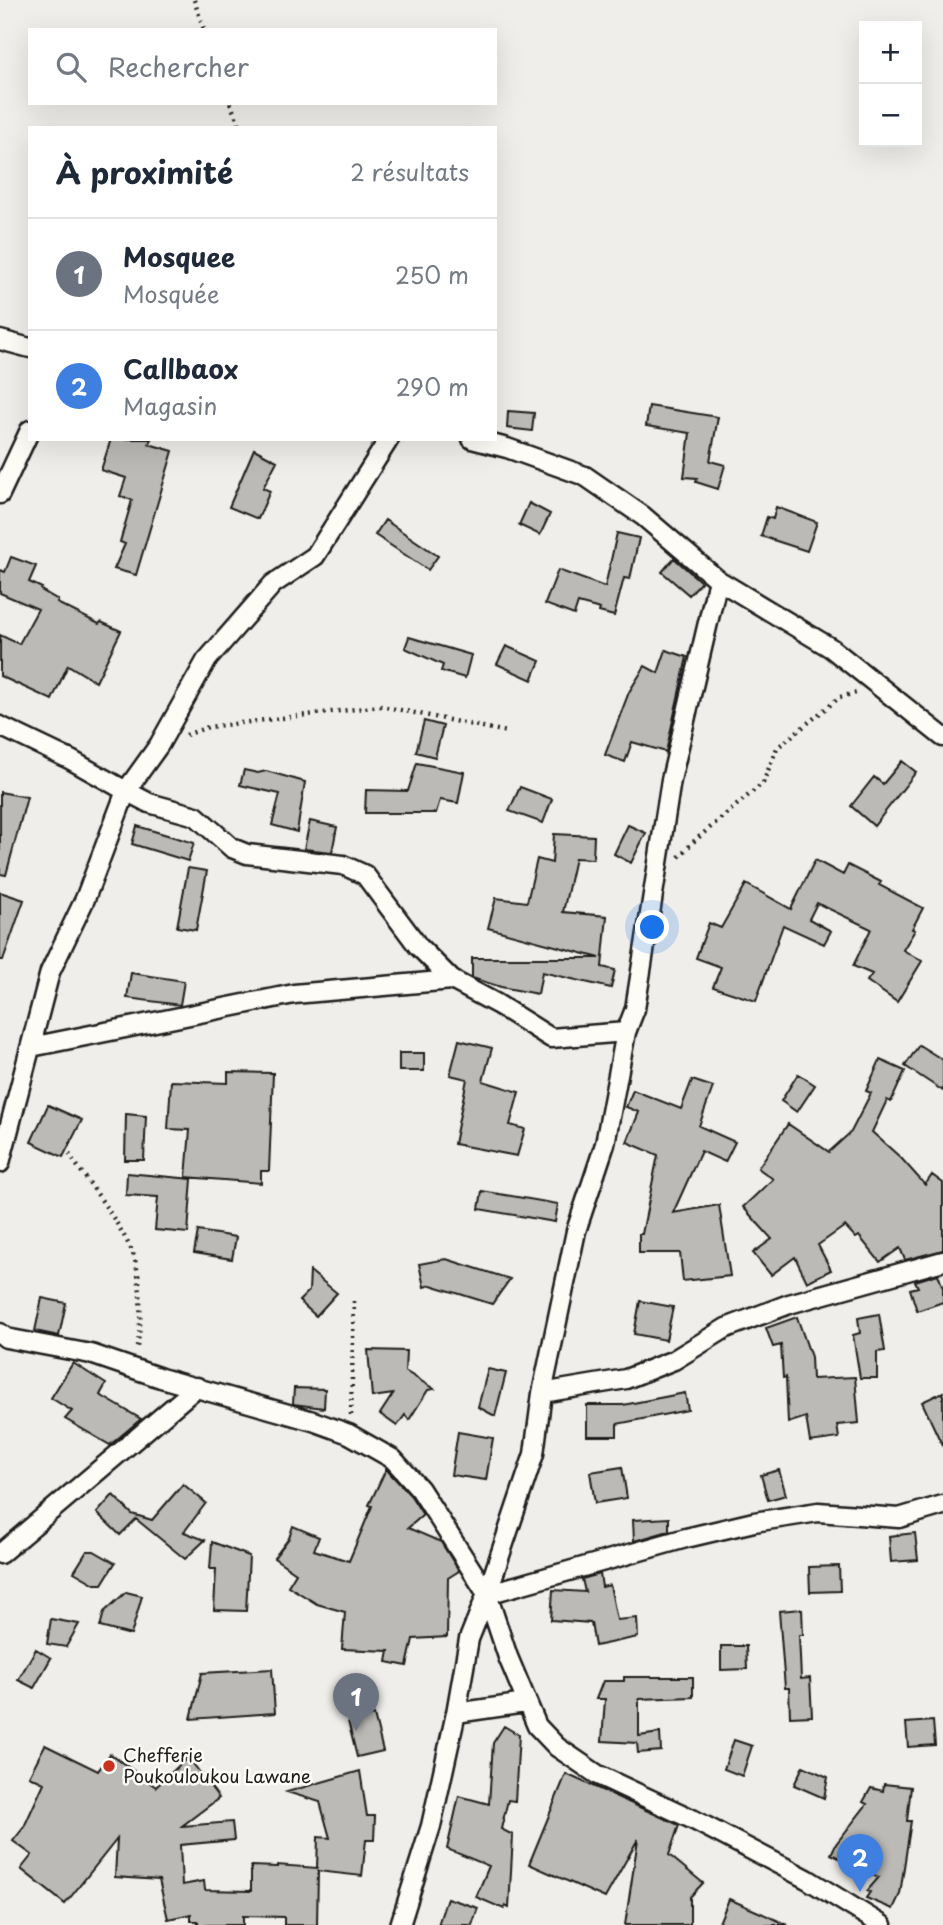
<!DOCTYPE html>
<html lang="fr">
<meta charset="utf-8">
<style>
:root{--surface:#fff;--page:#f2f2f3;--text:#1f2937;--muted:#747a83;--line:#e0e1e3;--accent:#1a73e8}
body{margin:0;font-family:"Playpen Sans",sans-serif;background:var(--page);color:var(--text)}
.controls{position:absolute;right:21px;top:21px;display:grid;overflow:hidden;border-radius:0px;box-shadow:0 7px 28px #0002}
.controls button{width:63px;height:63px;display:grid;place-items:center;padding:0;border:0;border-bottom:2px solid var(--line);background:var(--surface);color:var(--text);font:35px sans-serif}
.you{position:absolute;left:653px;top:928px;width:24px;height:24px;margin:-18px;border:5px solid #fff;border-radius:50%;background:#1a73e8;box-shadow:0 0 0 10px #1a73e833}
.badge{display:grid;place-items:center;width:46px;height:46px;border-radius:50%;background:var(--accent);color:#fff;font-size:23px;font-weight:700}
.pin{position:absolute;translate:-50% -58px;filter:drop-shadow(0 2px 4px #0008)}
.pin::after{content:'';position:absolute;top:37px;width:24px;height:21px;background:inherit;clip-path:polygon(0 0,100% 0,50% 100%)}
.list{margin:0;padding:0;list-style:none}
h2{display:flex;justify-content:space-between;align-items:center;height:91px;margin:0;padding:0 28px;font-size:30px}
h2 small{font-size:23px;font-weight:400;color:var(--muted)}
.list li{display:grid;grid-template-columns:46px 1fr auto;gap:21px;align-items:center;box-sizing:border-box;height:112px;padding:0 28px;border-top:2px solid var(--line)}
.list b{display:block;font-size:26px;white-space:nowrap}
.list p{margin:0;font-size:23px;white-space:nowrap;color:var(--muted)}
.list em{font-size:23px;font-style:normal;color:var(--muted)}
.icon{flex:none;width:38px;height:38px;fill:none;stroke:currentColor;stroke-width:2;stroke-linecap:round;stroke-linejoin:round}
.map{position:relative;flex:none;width:943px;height:1925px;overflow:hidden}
.search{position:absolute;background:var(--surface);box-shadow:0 7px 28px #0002;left:28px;top:28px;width:469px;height:77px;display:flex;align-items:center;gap:18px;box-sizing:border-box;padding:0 24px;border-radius:0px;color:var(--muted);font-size:26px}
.panel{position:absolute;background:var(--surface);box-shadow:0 7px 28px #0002;left:28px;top:126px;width:469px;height:315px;border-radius:0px}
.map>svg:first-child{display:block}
.building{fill:#bbbab6;stroke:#1c1c1c;stroke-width:2}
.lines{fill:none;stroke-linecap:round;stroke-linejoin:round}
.minor-casing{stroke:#1c1c1c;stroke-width:23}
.path{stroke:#1c1c1c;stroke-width:4.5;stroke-dasharray:2 5;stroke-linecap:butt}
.minor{stroke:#fdfcf7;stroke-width:18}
.poi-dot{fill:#c8321e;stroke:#fdfcf7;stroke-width:2.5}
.labels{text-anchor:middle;stroke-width:5;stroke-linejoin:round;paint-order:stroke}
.poi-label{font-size:18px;fill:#1c1c1c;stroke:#fdfcf7;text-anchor:start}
</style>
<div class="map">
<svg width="943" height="1925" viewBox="0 0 943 1925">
<rect width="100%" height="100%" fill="#f0eeea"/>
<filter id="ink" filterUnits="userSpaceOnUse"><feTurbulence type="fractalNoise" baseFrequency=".0143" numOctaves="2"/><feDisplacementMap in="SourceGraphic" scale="14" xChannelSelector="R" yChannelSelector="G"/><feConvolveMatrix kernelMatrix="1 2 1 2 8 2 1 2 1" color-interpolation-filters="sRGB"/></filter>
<g filter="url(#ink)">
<path class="building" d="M 649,406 L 718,417 L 710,461 L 725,465 L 718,489 L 696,482 L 697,478 L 684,477 L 690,433 L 646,426 Z
M 508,411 L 534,413 L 532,431 L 507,428 Z
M 111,439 L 151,439 L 149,444 L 173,451 L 136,575 L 114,569 L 125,544 L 120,542 L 132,500 L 120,496 L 126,478 L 101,470 Z
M 254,449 L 277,461 L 263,488 L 270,491 L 258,519 L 229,507 Z
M 529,503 L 550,514 L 540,535 L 519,525 Z
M 776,507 L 817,522 L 807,551 L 761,536 L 767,517 L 773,519 Z
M 385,520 L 438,556 L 428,570 L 375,535 Z
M 617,533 L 639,538 L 630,579 L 624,578 L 614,616 L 599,612 L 600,609 L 578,603 L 574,615 L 545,604 L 558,570 L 605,587 Z
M 11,557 L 36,566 L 29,582 L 42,588 L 41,590 L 58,600 L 57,603 L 99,624 L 101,622 L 121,631 L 96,682 L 68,665 L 52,700 L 0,676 L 0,635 L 19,644 L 38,609 L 0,593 L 0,570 L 5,572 Z
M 674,558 L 701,582 L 689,595 L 662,572 Z
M 409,637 L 471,655 L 465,678 L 441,671 L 443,665 L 405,648 Z
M 506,646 L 540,661 L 532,680 L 497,664 Z
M 666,650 L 687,657 L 666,752 L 632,742 L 625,762 L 605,755 L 629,692 L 645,666 L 658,673 Z
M 424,721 L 443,726 L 435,757 L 416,752 Z
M 902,761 L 916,772 L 874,826 L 851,806 L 874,777 L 883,784 Z
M 417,763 L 464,772 L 458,803 L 440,800 L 436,813 L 365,813 L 366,790 L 408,791 Z
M 244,770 L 258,773 L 266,771 L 305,782 L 297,832 L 272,825 L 280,794 L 240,785 Z
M 520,787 L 552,799 L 543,823 L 509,811 Z
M 0,792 L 27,797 L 6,875 L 0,874 Z
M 310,821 L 337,827 L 332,852 L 304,849 Z
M 628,825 L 646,833 L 631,863 L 614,854 Z
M 137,826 L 194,843 L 188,861 L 132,844 Z
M 554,834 L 594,836 L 593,859 L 575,858 L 563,912 L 607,916 L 602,967 L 615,970 L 611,988 L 542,972 L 538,994 L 501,987 L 472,978 L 472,958 L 600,958 L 488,928 L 496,898 L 527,902 L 537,859 L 552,863 Z
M 815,860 L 843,875 L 848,865 L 881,882 L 879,885 L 923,908 L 912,929 L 915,930 L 903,950 L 922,961 L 897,1002 L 867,981 L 872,974 L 853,966 L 871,929 L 817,903 L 809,919 L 831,931 L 824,944 L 783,925 L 756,1001 L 713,987 L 721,967 L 696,958 L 709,923 L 721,928 L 746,884 L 791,909 Z
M 188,868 L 207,871 L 196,930 L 177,927 Z
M 0,892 L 24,900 L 3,960 L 0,960 Z
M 131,973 L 184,981 L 180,1005 L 127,998 Z
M 459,1040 L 492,1048 L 483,1081 L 519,1092 L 510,1125 L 525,1129 L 517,1156 L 454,1144 L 467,1079 L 450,1075 Z
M 919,1045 L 943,1060 L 943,1091 L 905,1066 Z
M 399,1053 L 424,1053 L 424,1071 L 399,1071 Z
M 880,1060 L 905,1071 L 891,1102 L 887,1100 L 872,1132 L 901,1158 L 925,1185 L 932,1175 L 943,1183 L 943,1250 L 905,1260 L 900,1248 L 880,1262 L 859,1236 L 856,1238 L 845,1226 L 818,1245 L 831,1270 L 807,1282 L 795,1257 L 771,1275 L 753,1253 L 772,1239 L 743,1207 L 773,1179 L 758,1168 L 788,1124 L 829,1152 L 851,1132 L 871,1093 L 866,1091 Z
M 228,1072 L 273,1073 L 269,1171 L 261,1171 L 261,1183 L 186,1177 L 190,1130 L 168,1129 L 171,1081 L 228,1083 Z
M 798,1074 L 815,1085 L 797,1112 L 781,1101 Z
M 692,1080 L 713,1087 L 699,1126 L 735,1142 L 725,1162 L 701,1151 L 673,1213 L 719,1205 L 730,1276 L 683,1281 L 680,1253 L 639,1253 L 639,1234 L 642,1234 L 658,1155 L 627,1142 L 639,1112 L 626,1107 L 633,1090 L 681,1109 Z
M 48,1105 L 82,1120 L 63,1157 L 31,1142 Z
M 126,1114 L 146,1116 L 144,1160 L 125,1160 Z
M 127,1173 L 192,1179 L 188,1233 L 155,1230 L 158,1197 L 126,1195 Z
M 482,1191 L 558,1204 L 555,1222 L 479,1209 Z
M 198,1231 L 236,1237 L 232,1259 L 194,1253 Z
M 446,1259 L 510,1279 L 492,1304 L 431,1285 L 424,1287 L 419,1264 Z
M 310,1271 L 337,1293 L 316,1316 L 299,1301 L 309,1291 Z
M 938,1274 L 943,1288 L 943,1302 L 917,1311 L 910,1289 L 918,1287 L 915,1281 Z
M 42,1298 L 66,1303 L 59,1336 L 35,1331 Z
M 640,1301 L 673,1307 L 666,1340 L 634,1334 Z
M 879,1314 L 885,1351 L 877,1352 L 877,1378 L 860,1378 L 853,1335 L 860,1333 L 858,1318 Z
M 797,1317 L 811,1357 L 812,1379 L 855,1377 L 859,1423 L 837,1425 L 839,1438 L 810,1442 L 806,1417 L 788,1423 L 786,1377 L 783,1378 L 781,1345 L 773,1347 L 766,1328 Z
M 368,1350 L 406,1351 L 405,1371 L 434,1389 L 428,1390 L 409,1420 L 405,1415 L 397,1426 L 380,1414 L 393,1394 L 372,1397 Z
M 73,1363 L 106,1384 L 100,1395 L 141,1419 L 110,1445 L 65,1419 L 72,1411 L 51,1398 Z
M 488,1369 L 506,1373 L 495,1416 L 478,1407 Z
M 294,1388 L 325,1389 L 324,1408 L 293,1404 Z
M 943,1392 L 943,1447 L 922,1402 Z
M 685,1393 L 688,1410 L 617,1424 L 617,1436 L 587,1436 L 587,1405 L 623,1405 Z
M 458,1432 L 493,1438 L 486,1480 L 451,1475 Z
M 622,1467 L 627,1498 L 595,1503 L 590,1472 Z
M 386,1469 L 411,1496 L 423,1515 L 408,1528 L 441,1542 L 459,1571 L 448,1578 L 447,1637 L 413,1639 L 407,1666 L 387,1662 L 389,1651 L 342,1649 L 345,1612 L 317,1604 L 288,1586 L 296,1573 L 274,1558 L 289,1538 L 293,1526 L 319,1537 L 314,1550 L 349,1561 L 372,1506 L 369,1505 Z
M 779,1470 L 786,1495 L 768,1500 L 761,1475 Z
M 183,1484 L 206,1503 L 184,1532 L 205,1540 L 185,1559 L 136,1519 L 120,1535 L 97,1513 L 113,1495 L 132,1514 L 152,1520 Z
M 669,1518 L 669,1531 L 634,1541 L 633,1520 Z
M 915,1533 L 918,1560 L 891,1562 L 889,1536 Z
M 212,1542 L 249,1556 L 246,1611 L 214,1610 L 216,1569 L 210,1569 Z
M 87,1551 L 94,1551 L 115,1563 L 102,1584 L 95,1584 L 74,1572 Z
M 839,1566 L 840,1591 L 810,1592 L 809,1567 Z
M 600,1574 L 602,1587 L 610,1585 L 617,1620 L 637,1618 L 638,1637 L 595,1646 L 591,1623 L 551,1620 L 553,1590 L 585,1592 L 582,1579 Z
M 126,1592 L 142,1596 L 131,1635 L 100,1627 L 104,1612 Z
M 802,1609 L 803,1635 L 799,1635 L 801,1679 L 810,1678 L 812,1716 L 790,1717 L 789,1688 L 785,1688 L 779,1611 Z
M 51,1619 L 79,1624 L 66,1647 L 47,1644 Z
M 721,1646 L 746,1646 L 747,1669 L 721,1670 Z
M 36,1649 L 51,1658 L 34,1688 L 18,1680 Z
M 272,1669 L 275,1713 L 191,1719 L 202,1673 Z
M 624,1677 L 693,1677 L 693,1697 L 639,1699 L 639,1736 L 660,1733 L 661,1751 L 638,1753 L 637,1743 L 602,1741 L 605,1699 L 596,1699 L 603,1681 L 624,1681 Z
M 374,1715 L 383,1751 L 357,1757 L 348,1721 Z
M 933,1721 L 935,1745 L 908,1747 L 906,1723 Z
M 504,1726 L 519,1735 L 515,1801 L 508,1800 L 501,1829 L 513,1835 L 509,1908 L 505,1906 L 504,1909 L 476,1897 L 489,1866 L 447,1849 L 459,1796 L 489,1804 L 493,1743 Z
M 734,1740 L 752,1746 L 742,1776 L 724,1769 Z
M 45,1745 L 98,1771 L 110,1754 L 156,1787 L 188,1757 L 219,1798 L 182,1826 L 232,1822 L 234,1840 L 180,1845 L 182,1885 L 204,1881 L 205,1890 L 251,1891 L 251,1866 L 277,1867 L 277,1865 L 317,1868 L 318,1837 L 330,1838 L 320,1802 L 287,1792 L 360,1771 L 367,1816 L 375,1816 L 374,1840 L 366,1840 L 362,1876 L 318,1871 L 317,1925 L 284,1925 L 284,1917 L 243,1916 L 243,1925 L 198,1925 L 198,1921 L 191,1921 L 191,1914 L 168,1919 L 159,1880 L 115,1877 L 117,1839 L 65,1904 L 21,1869 L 32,1855 L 13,1841 L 24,1827 L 44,1783 L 29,1776 Z
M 803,1766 L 828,1777 L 824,1798 L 794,1785 Z
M 566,1774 L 679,1825 L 669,1855 L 703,1883 L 690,1897 L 690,1925 L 625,1925 L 638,1839 L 605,1898 L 529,1864 Z
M 884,1784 L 911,1787 L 907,1821 L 911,1821 L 900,1894 L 893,1909 L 866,1898 L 870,1892 L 867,1891 L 879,1877 L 861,1871 L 862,1869 L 831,1854 L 836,1844 L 867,1804 L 863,1802 L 871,1788 L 883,1791 Z
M 447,1898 L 478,1908 L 472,1925 L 438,1925 Z
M 729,1899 L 788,1925 L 718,1925 Z"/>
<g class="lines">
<g class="minor-casing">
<path id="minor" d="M 0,340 L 30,348
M 472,439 L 507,448 L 585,476 L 643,516 L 718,580 L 831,648 L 943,737
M 0,494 L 30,430
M 0,726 L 71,760 L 126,791 L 159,745 L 206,661 L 273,584 L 315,556 L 389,439
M 31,1047 L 294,994 L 452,980
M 0,1163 L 50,972 L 85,899 L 126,791 L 149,803 L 196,816 L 232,848 L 247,854 L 343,865 L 365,875 L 418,946 L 452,980 L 497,1004 L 551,1038 L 626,1032
M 0,1333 L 6,1338 L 91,1354 L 161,1378 L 313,1421 L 349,1434 L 393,1459 L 420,1489 L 487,1594 L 508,1657 L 537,1726 L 557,1747 L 598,1775 L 692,1819 L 807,1879 L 882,1925
M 542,1393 L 626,1379 L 674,1360 L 726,1328 L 789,1304 L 943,1261
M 0,1554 L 197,1387
M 487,1594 L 686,1538 L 754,1522 L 818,1512 L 899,1518 L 943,1505
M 456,1713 L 526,1703
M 400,1925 L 431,1826 L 456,1713 L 469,1639 L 487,1594 L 534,1454 L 542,1393 L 576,1231 L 605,1144 L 626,1032 L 635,1009 L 671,780 L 718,580"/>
</g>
<path class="path" d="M 194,0 L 204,30
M 230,103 L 241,128
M 186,735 L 208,727 L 381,706 L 507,732
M 679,857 L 693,842 L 763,783 L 777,748 L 840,697 L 856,693
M 69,1154 C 89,1183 116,1218 131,1249 C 142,1272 143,1326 136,1350
M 351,1415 L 354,1301"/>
<use href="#minor" class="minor"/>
</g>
</g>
<circle class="poi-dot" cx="109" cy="1766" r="7"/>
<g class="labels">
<g class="poi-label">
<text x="123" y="1762">Chefferie<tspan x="123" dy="21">Poukouloukou Lawane</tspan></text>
</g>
</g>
</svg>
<div class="controls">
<button>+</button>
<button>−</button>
</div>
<div class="you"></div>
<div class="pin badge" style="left:356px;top:1731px;background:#6b7280">1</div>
<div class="pin badge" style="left:860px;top:1892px;background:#3f7fe0">2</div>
<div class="search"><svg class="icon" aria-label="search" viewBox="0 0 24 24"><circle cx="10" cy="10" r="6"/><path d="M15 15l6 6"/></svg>Rechercher</div>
<section class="panel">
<h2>À proximité<small>2 résultats</small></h2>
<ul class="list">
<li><span class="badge" style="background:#6b7280">1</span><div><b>Mosquee</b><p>Mosquée</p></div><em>250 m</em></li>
<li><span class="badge" style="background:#3f7fe0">2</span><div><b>Callbaox</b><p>Magasin</p></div><em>290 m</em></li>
</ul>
</section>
</div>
